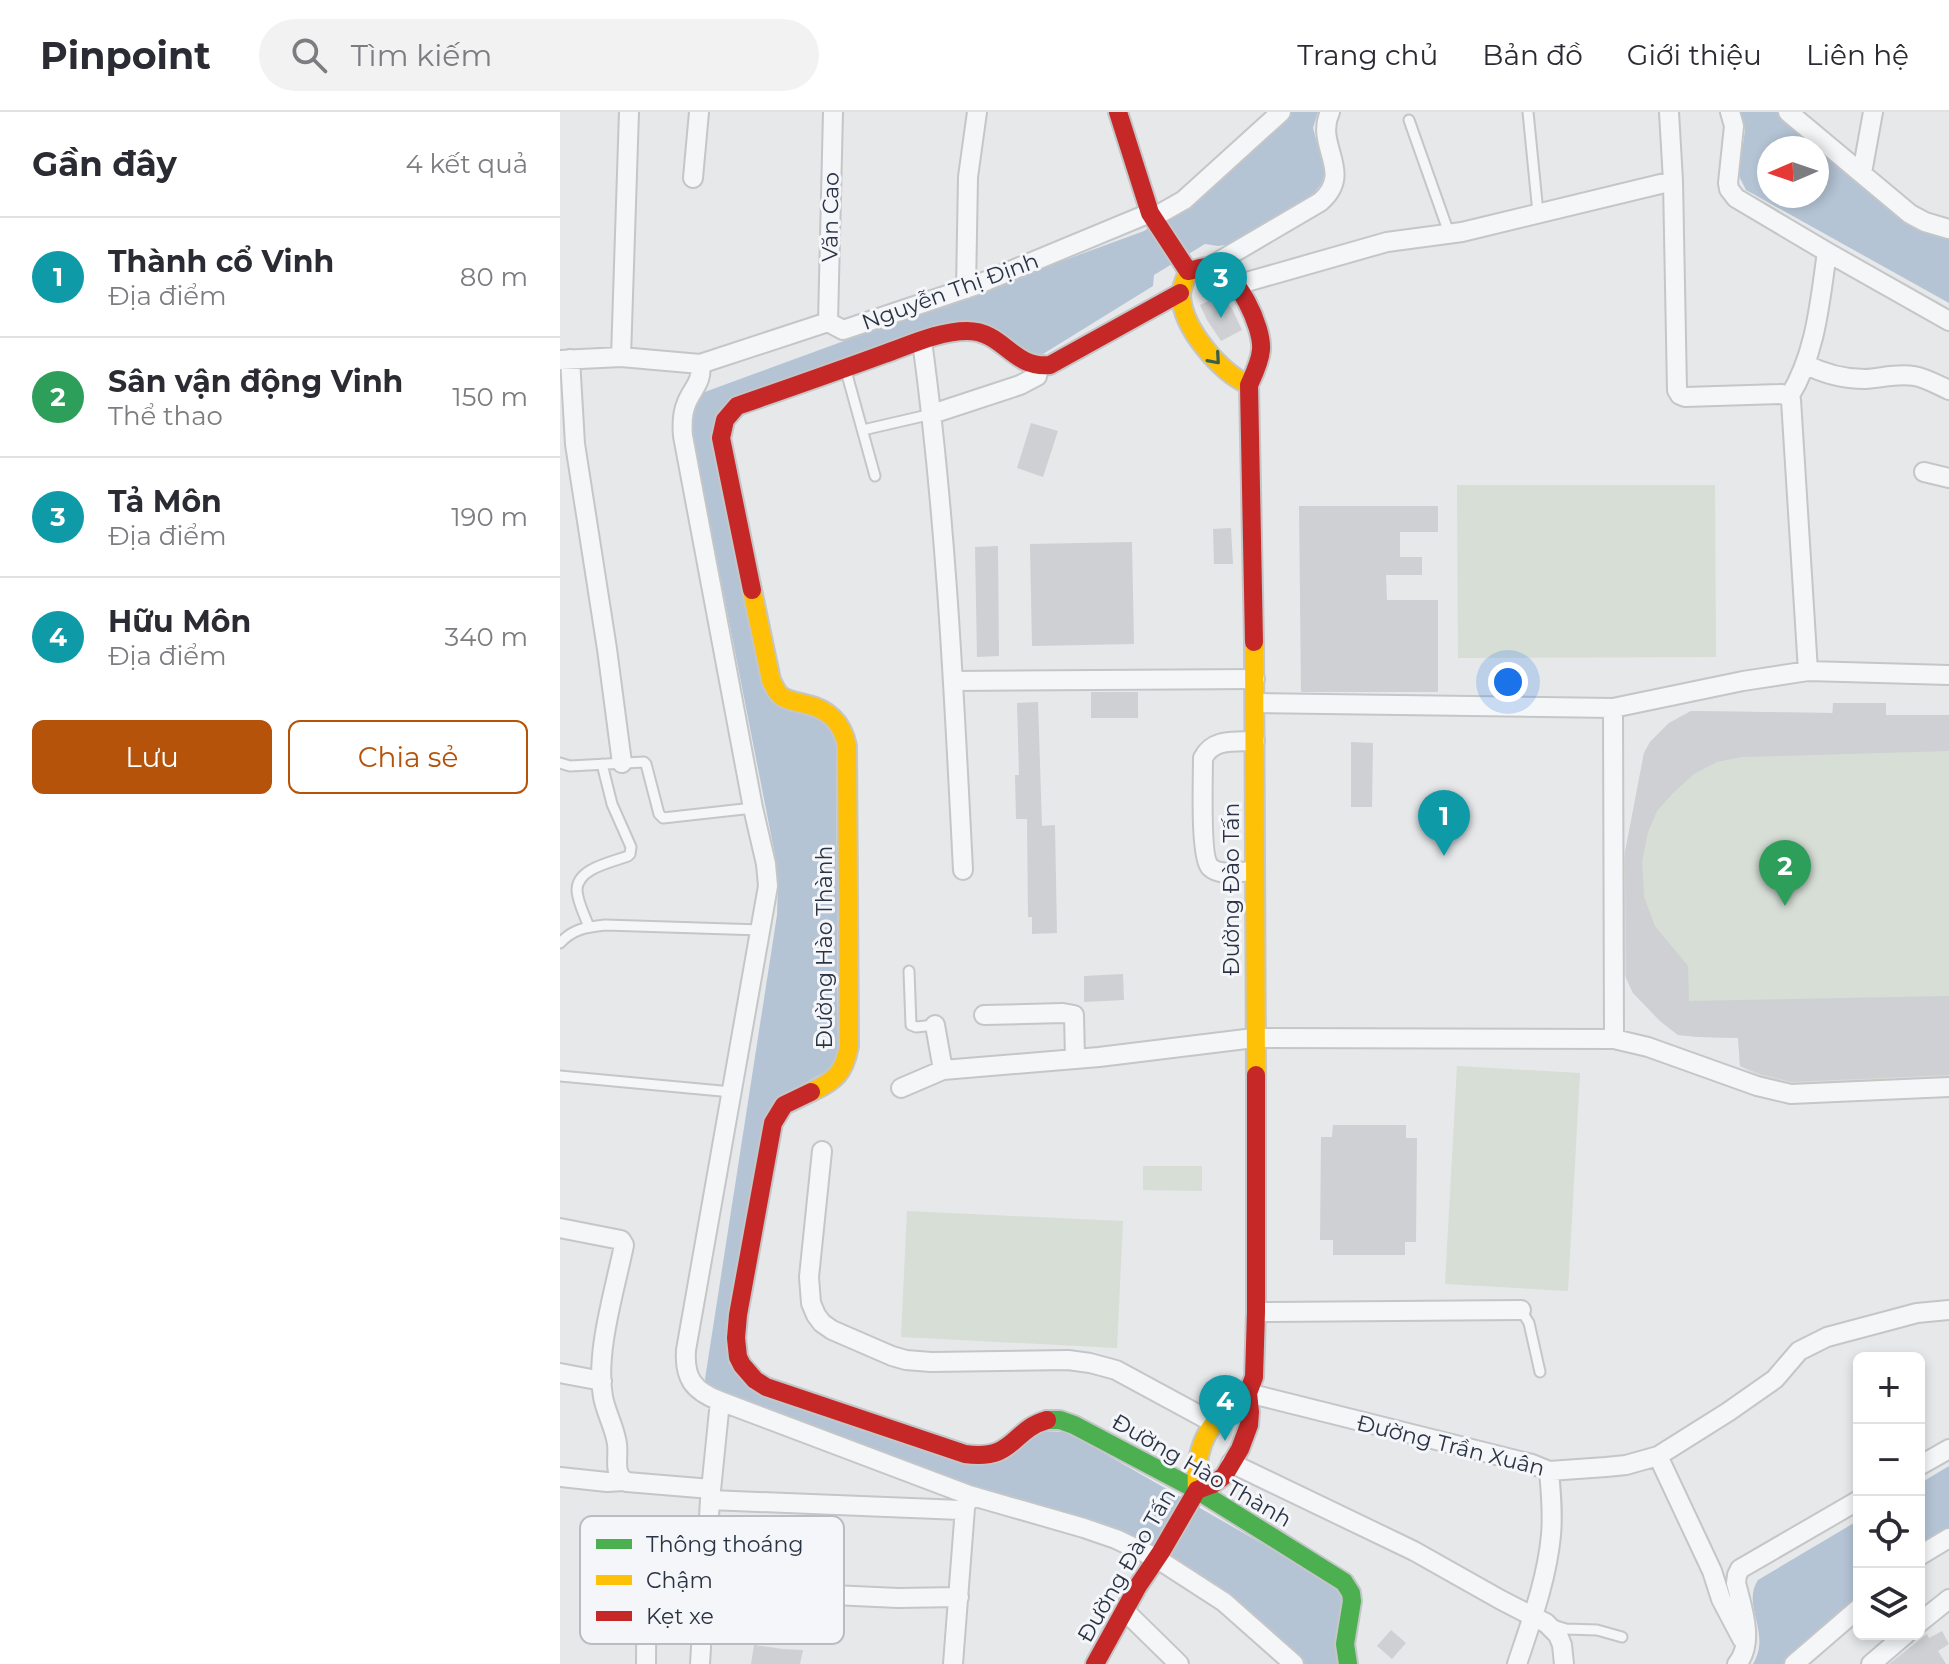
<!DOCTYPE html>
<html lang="vi">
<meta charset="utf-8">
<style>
:root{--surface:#fff;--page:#f2f2f3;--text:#2b2b33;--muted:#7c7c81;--line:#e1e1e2;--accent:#b45309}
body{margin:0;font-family:Montserrat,sans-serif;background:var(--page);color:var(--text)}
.controls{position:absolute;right:24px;bottom:24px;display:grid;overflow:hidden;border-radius:12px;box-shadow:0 4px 12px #0003}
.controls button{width:72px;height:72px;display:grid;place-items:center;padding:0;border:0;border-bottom:2px solid var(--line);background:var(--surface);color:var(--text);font:40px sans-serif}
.compass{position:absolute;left:1197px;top:24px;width:72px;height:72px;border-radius:50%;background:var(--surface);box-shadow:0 4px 12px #0003;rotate:268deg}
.you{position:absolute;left:948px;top:570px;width:28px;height:28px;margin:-20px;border:6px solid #fff;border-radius:50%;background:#1a73e8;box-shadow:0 0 0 12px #1a73e833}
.badge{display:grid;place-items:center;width:52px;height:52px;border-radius:50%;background:var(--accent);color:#fff;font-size:26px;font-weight:700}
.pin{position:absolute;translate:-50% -66px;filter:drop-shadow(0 2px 4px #0008)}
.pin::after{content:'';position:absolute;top:42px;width:28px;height:24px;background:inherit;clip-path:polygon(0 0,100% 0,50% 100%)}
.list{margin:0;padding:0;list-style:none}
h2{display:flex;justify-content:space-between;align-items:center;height:104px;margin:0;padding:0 32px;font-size:34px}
h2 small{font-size:26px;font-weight:400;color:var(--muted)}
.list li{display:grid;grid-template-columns:52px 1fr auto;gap:24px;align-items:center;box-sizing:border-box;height:120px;padding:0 32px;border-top:2px solid var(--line)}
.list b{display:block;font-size:30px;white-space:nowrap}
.list p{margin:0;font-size:26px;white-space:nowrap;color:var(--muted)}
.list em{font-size:26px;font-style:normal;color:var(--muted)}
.actions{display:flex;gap:16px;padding:24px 32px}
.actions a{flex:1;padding:18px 0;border:2px solid var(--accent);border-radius:12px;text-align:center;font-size:28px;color:var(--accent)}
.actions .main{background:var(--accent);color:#fff}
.icon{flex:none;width:44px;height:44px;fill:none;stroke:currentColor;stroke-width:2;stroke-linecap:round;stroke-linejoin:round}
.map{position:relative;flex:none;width:1389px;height:1552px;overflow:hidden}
header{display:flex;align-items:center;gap:48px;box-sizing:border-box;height:112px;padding:0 40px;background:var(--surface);border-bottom:2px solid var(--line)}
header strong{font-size:38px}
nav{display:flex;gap:44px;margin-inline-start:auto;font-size:28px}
.search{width:560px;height:72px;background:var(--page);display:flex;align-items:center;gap:20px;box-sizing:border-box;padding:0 28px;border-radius:44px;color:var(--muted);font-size:30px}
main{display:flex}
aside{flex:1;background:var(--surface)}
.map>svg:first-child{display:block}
.green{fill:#d6ded6}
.water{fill:#b4c4d5;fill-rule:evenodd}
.building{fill:#ced0d3}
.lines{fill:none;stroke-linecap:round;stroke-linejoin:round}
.lane-casing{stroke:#c4c6c8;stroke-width:13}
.street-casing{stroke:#c4c6c8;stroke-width:22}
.fast-casing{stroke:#c4c6c8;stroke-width:22}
.slow-casing{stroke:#c4c6c8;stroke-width:22}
.jam-casing{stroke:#c4c6c8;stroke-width:22}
.lane{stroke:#f5f6f7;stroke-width:9}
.street{stroke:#f5f6f7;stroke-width:18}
.fast{stroke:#4caf50;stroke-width:18}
.slow{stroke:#ffc107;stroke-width:18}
.jam{stroke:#c62828;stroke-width:18}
.oneway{stroke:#375f49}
.labels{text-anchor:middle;stroke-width:6;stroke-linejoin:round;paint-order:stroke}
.street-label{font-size:22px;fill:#2b3445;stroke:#f4f6f9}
.key{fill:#f4f6f9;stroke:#b8bcc3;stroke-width:2}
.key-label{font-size:22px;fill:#2b3445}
</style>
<header>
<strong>Pinpoint</strong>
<div class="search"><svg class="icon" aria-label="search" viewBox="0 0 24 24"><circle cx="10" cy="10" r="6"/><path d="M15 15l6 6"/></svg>Tìm kiếm</div>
<nav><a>Trang chủ</a><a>Bản đồ</a><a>Giới thiệu</a><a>Liên hệ</a></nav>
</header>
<main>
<aside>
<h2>Gần đây<small>4 kết quả</small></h2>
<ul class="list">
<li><span class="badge" style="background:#0f9aa8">1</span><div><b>Thành cổ Vinh</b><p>Địa điểm</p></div><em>80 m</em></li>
<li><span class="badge" style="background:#2e9e5b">2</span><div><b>Sân vận động Vinh</b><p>Thể thao</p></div><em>150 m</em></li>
<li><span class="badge" style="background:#0f9aa8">3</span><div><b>Tả Môn</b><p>Địa điểm</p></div><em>190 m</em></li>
<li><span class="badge" style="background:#0f9aa8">4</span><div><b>Hữu Môn</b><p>Địa điểm</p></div><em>340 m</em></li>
</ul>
<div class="actions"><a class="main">Lưu</a><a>Chia sẻ</a></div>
</aside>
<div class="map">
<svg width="1389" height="1552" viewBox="0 0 1389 1552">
<rect width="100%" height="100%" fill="#e6e8ea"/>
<path class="green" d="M 897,373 L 1155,373 L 1156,545 L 898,546 Z
M 1273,591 L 1326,591 L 1326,603 L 1389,603 L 1389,965 L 1378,968 L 1234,971 L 1203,967 L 1180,954 L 1178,926 L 1138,925 L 1118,923 L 1100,909 L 1073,881 L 1064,861 L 1060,836 L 1063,752 L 1084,641 L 1090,630 L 1109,611 L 1131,599 L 1272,601 Z
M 897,954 L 1020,961 L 1008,1179 L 885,1172 Z
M 583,1054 L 642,1054 L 642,1079 L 583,1078 Z
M 347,1099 L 563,1109 L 557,1236 L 341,1225 Z"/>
<path class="water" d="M 730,0 L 758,0 L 753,16 L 765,60 L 762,71 L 754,81 L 672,132 L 658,134 L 645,132 L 594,163 L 593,174 L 483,242 L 471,242 L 422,211 L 163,297 L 202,570 L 261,606 L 276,624 L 278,953 L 228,980 L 168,1251 L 411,1353 L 480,1319 L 507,1320 L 771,1471 L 783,1485 L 779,1552 L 741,1552 L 627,1456 L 590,1432 L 412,1377 L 150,1279 L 145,1267 L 217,803 L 218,775 L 215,743 L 132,321 C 131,301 128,296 142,281 L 584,119 L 622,94 Z
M 1180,0 L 1218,0 L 1351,112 L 1389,124 L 1389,191 L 1186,78 L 1179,64 L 1177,53 L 1183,32 L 1185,18 ZM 1209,36 L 1257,36 L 1257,84 L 1209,84 Z
M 1389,1354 L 1389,1422 L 1359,1437 L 1359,1372 Z
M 1299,1408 L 1299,1489 L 1228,1552 L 1193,1552 C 1212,1521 1181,1493 1198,1468 Z"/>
<path class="building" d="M 662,182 L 672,197 L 682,218 L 661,229 L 647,208 L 640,193 Z
M 471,311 L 498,319 L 483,365 L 457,356 Z
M 739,394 L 878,394 L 878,420 L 840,420 L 840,445 L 862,445 L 862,463 L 826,463 L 827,488 L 878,488 L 878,580 L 741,580 Z
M 671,416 L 673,452 L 654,452 L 653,417 Z
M 572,430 L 574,532 L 472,534 L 470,432 Z
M 438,434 L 439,544 L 417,545 L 415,435 Z
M 531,580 L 578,580 L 578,606 L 531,606 Z
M 478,590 L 482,714 L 495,713 L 497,821 L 472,822 L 472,805 L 468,805 L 467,707 L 456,707 L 455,663 L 459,663 L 457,591 Z
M 1273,591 L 1326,591 L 1326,603 L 1389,603 L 1389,639 L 1181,645 L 1157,650 L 1134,662 L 1113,681 L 1097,699 L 1088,720 L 1082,750 L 1084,785 L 1095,814 L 1128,854 L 1129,889 L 1389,884 L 1389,963 L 1232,970 L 1200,962 L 1180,954 L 1178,926 L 1138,925 L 1118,923 L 1100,909 L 1073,881 L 1066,866 L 1065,740 L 1084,641 L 1090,630 L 1109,611 L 1131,599 L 1273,601 Z
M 791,630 L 813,631 L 812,695 L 791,695 Z
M 563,862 L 564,888 L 524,890 L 524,864 Z
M 773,1013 L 846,1013 L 846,1026 L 857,1026 L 856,1130 L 845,1130 L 845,1143 L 773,1143 L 773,1128 L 760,1128 L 761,1025 L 772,1025 Z
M 831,1518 L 846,1531 L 832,1547 L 817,1534 Z
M 1382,1519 L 1389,1532 L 1378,1539 L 1386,1552 L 1329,1552 L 1367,1522 L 1369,1526 Z
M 194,1533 L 223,1537 L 243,1538 L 240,1552 L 191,1552 Z"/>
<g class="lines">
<g class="lane-casing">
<path id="lane" d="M 968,0 L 978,101
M 849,8 L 889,121
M 286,259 L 315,364
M 303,318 L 372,302
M 0,651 L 10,654 L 84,650 L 86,652 L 99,702 L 103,706 L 193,696
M 29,815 C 25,804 17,789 17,778 C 17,756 53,750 68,744 L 70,742 L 71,735 L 52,692 L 42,652
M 0,831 C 13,817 26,815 45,813 L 201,818
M 349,859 L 351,913 L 356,915 L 375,913
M 0,964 L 172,980
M 961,1198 L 969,1211 L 980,1260
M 993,1513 L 1006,1517 L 1037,1518 L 1062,1525"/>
</g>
<g class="street-casing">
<path id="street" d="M 1109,0 L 1113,69 L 1117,278 L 1120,283 L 1125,285 L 1222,282 L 1229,285 L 1231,288 L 1248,559
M 1170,0 L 1174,14 L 1168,71 L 1169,77 L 1176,86 L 1267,140 L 1389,209
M 1228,0 L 1350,102 L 1365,110 L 1389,117
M 1302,61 L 1313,0
M 133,66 L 139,0
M 594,105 L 624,88 L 721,0
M 651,154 L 760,90 C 795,60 754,34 770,0
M 676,173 L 827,130 L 902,120 L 1113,69
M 406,177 L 408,65 L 417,0
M 268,210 L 273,0
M 362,229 C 386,404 394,582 403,758
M 61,245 L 69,0
M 10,247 L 15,332 L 47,537 L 62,651
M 0,248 L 61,245 L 140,252 L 268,210 L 283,218 L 414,174 L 590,101
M 140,252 C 143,269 133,276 127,290 C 122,301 122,313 123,324 L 193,696 L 206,752 L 208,774 L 126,1238 C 124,1267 134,1279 160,1289 L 409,1383 L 524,1416 L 556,1427 L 596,1446 L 664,1490 L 734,1552
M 1245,252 C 1264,262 1283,267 1305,267 C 1322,266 1337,261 1354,264 C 1366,266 1378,273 1389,278
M 1229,285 C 1256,242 1260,189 1267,140
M 372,302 L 460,273 L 477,264 L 479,255
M 1364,360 L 1389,366
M 393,569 L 695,567
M 695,591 L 1053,596 L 1183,569 L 1248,559 L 1389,563
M 1053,596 L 1054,927
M 695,759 C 682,759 660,765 650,755 C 640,745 643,665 643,646 C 653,626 675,630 695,629
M 424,903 L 503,901 L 514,903 L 515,947
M 375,913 L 383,958
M 341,976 L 383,958 L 539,945 L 694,926 L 1054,927 L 1088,935 L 1197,974 L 1231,982 L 1389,975
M 262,1039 L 249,1165 L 251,1191 L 256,1203 L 262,1211 L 272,1218 L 332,1244 L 346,1248 L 371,1250 L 508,1248 L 530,1251 L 556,1258 L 652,1310
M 0,1116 L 61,1128 L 64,1133 C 55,1178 35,1240 43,1285 C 46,1301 55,1316 57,1332 C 59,1346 52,1363 67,1370 L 151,1377
M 696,1200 L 961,1198
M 0,1261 L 42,1269
M 688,1281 L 972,1352 L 989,1359 L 1046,1355 L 1066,1353 L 1098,1344 L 1168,1300 L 1215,1267 L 1239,1239 L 1267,1225 L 1357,1201 L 1389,1198
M 1098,1344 L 1152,1459 L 1161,1487 L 1182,1527
M 671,1351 L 854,1439 L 941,1488 L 986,1511 L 998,1523 L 1002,1533 L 1004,1552
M 1359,1354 L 1389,1337
M 0,1365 L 47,1370 L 64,1369
M 150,1388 L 401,1398 L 405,1396 L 409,1383
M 1359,1444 L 1389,1426
M 144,1477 L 338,1486 L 399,1485
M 565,1499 L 619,1552
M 1359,1511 L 1389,1487
M 86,1552 L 87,1416
M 140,1552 L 150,1388 L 160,1289
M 393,1552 L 405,1396
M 957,1552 C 971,1510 987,1467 991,1423 C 993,1401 991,1380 989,1359
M 1177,1552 C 1195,1531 1182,1495 1176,1471 L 1177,1463 L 1180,1457 L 1299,1388
M 1234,1552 L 1299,1496
M 1311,1552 L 1346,1522"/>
</g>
<g class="fast-casing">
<path id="fast" d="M 487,1308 L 500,1308 L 514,1313 L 637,1378 L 784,1470 L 791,1481 L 792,1489 L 785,1532 L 788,1552"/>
</g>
<g class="slow-casing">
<path id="slow" d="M 626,165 C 624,171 621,177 621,184 C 623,217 660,260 689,273
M 192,478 L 211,568 C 214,574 216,580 221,584 C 228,589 237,590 245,592 C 269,597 282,610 287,634 L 289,934 C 284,961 275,969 251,980
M 694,530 L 696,963
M 637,1378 C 634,1331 650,1307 688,1281"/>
</g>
<g class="jam-casing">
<path id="jam" d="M 558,0 L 590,101 L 628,159
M 628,159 C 635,158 645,153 653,155 C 677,160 703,215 701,238 C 700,250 694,262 689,273 L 694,530
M 192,478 L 161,326 L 165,308 L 177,294 C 226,277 275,260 324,242 C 350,233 379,219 407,219 C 444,219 452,257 490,253 L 620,181
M 251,980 L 224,993 L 213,1011 L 178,1203 L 176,1226 L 178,1245 L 182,1253 L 195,1268 L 206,1275 L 405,1342 C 455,1349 451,1318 487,1308
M 535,1552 L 578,1474 L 601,1440 L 637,1378 L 653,1372 L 664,1364 L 680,1337 L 689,1313 L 690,1300 L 688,1281 L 694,1265 L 696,1200 L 696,963"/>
</g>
<use href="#lane" class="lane"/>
<use href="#street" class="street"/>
<use href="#fast" class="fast"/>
<use href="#slow" class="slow"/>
<use href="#jam" class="jam"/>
</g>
<defs><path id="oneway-chevron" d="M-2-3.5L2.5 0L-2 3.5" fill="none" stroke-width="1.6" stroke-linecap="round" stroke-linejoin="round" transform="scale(2)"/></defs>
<use class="oneway" href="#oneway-chevron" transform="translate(655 247) rotate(49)"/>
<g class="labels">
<g class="street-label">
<text transform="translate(270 105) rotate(-89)" y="8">Văn Cao</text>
<text transform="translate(390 179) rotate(-20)" y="8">Nguyễn Thị Định</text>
<text transform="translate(671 777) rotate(-90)" y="8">Đường Đào Tấn</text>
<text transform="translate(264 835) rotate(-90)" y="8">Đường Hào Thành</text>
<text transform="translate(891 1333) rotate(14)" y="8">Đường Trần Xuân</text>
<text transform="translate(642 1358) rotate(30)" y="8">Đường Hào Thành</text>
<text transform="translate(566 1453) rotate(-60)" y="8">Đường Đào Tấn</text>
</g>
</g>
<rect x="20" y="1404" width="264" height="128" rx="12" class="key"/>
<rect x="36" y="1427" width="36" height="10" fill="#4caf50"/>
<rect x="36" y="1463" width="36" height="10" fill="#ffc107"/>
<rect x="36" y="1499" width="36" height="10" fill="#c62828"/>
<g class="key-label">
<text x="86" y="1440">Thông thoáng</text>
<text x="86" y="1476">Chậm</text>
<text x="86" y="1512">Kẹt xe</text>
</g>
</svg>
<div class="controls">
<button>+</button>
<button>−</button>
<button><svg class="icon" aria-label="locate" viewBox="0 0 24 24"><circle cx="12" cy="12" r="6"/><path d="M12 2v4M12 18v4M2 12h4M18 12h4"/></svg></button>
<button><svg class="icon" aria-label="layers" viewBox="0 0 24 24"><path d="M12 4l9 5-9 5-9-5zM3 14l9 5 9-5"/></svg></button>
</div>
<svg class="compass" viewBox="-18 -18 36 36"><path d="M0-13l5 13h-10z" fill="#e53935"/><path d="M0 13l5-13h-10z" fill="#7c7c81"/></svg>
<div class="you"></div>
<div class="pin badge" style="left:884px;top:744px;background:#0f9aa8">1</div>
<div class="pin badge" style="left:1225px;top:794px;background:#2e9e5b">2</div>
<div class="pin badge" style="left:661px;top:206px;background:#0f9aa8">3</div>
<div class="pin badge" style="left:665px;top:1329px;background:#0f9aa8">4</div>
</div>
</main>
